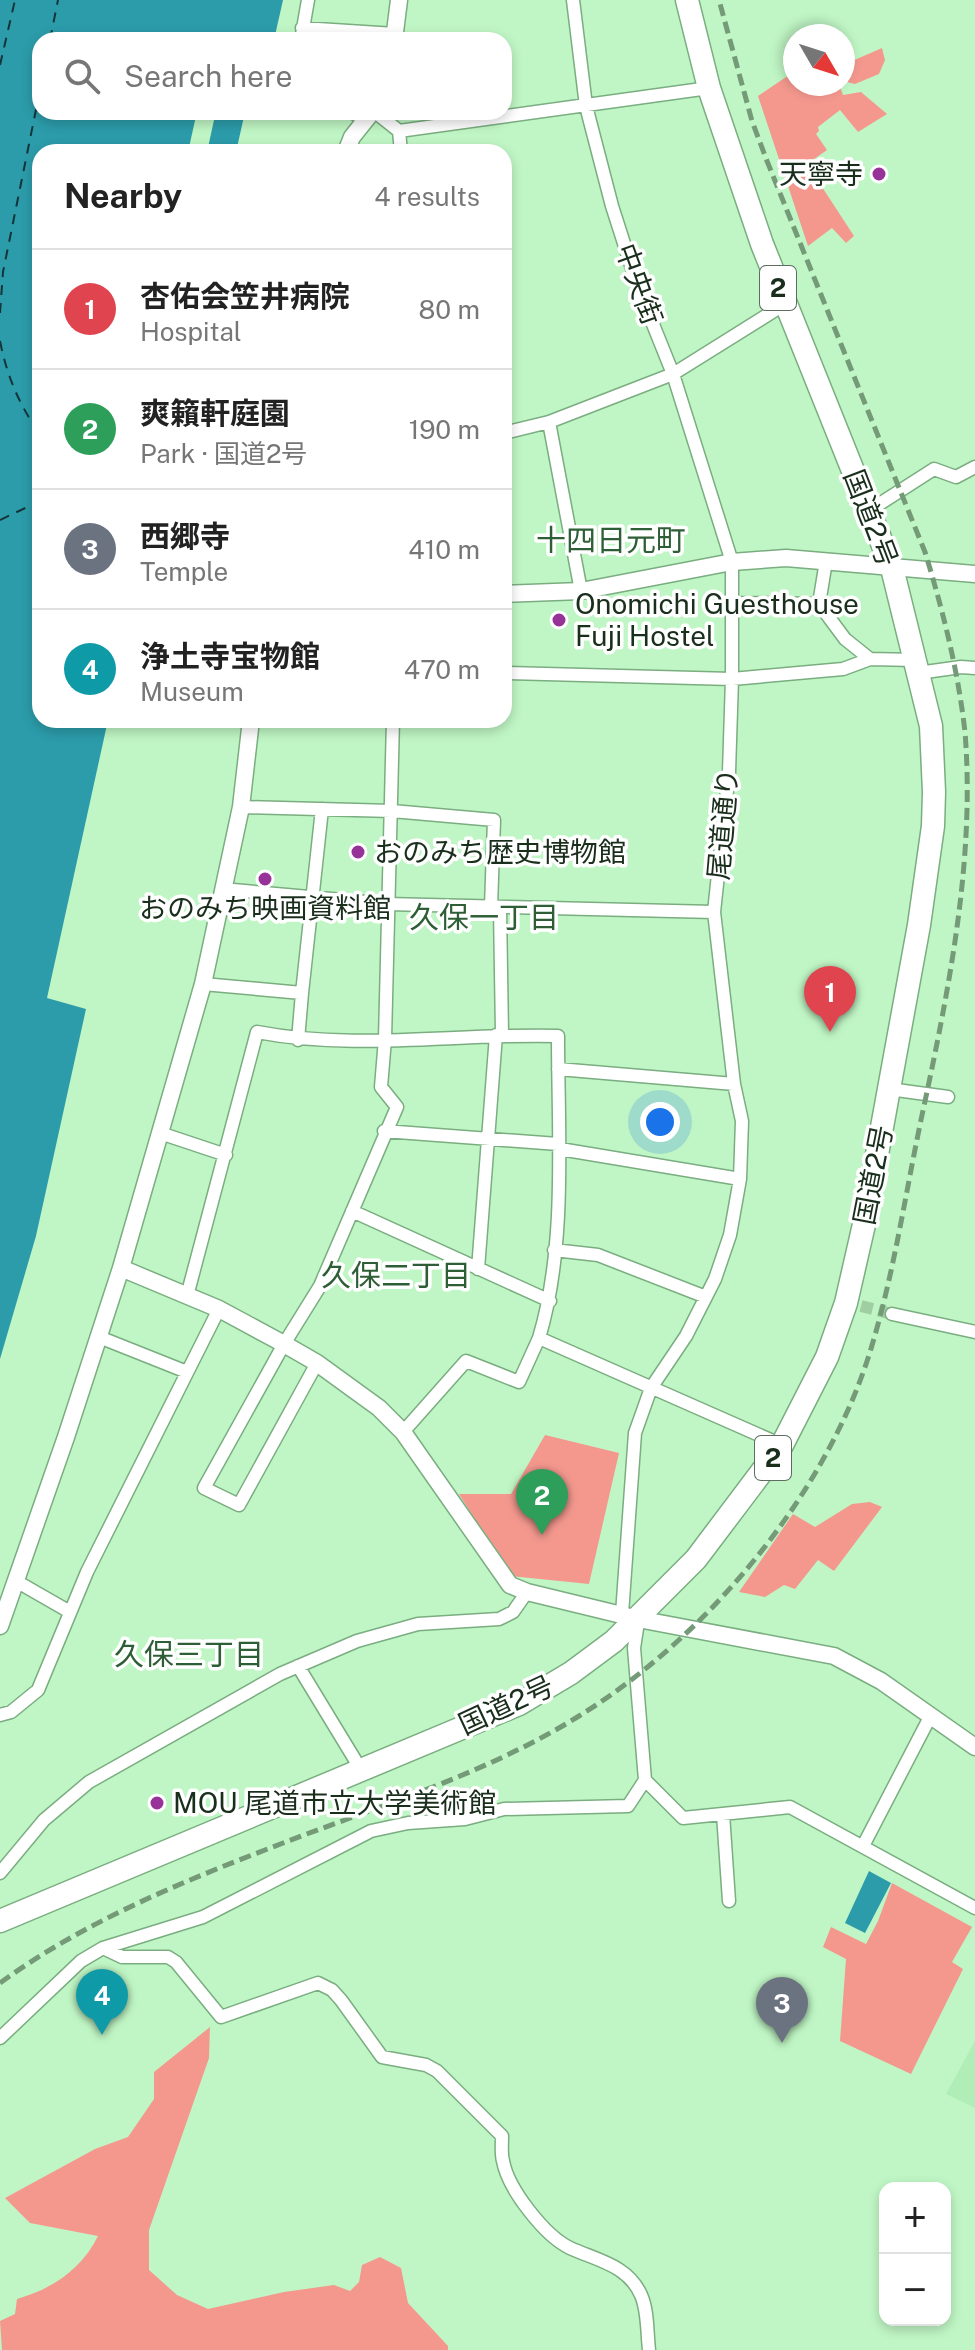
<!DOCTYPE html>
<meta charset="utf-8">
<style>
:root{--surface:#fff;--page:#f2f2f2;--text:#222;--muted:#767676;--line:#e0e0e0;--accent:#963298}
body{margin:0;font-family:"Public Sans","Noto Sans JP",sans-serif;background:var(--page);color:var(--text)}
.controls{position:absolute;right:24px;bottom:24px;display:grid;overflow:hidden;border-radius:16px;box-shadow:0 4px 12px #0003}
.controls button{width:72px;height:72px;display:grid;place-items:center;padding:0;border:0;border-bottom:2px solid var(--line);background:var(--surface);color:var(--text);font:40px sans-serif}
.compass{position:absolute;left:783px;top:24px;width:72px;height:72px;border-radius:50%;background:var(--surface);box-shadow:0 4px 12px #0003;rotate:129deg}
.you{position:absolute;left:660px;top:1122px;width:28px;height:28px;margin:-20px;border:6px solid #fff;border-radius:50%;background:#1a73e8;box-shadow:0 0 0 12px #1a73e833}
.badge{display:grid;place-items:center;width:52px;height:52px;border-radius:50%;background:var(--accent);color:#fff;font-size:26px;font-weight:700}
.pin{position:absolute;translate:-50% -66px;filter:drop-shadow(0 2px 4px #0008)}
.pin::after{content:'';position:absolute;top:42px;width:28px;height:24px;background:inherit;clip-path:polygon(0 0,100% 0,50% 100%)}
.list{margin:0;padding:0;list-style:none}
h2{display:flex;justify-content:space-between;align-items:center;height:104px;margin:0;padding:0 32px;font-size:34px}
h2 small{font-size:26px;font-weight:400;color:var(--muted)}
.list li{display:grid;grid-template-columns:52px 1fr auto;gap:24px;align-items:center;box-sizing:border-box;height:120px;padding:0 32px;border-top:2px solid var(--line)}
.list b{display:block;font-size:30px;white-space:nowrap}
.list p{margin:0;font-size:26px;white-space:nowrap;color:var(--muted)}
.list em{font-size:26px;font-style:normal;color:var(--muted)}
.icon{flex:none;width:44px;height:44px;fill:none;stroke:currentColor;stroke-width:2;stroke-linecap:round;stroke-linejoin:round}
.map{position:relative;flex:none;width:975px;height:2350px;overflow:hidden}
.search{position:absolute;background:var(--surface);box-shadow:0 4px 12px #0003;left:32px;top:32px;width:480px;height:88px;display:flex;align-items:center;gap:20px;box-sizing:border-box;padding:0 28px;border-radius:24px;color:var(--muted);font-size:30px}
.panel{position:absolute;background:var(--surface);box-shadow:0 4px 12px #0003;left:32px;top:144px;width:480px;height:584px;border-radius:24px}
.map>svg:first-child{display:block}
.built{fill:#b1edb7}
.green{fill:#f4988e}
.water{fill:#2c9caa}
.pier{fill:#c0f6c5}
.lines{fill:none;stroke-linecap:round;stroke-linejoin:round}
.ferry{stroke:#143539;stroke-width:2;stroke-dasharray:10 8;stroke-linecap:butt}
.street-tunnel{stroke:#9fcea3;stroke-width:12;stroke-dasharray:12 6;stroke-linecap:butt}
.street-casing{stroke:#7aad80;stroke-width:15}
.secondary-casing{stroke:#7aad80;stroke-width:19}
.highway-casing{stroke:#7aad80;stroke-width:25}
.street{stroke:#fff;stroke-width:12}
.secondary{stroke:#fff;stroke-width:16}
.highway{stroke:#fff;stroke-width:22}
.rail{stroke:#749a77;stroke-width:5;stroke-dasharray:12 6;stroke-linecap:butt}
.poi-dot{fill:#963298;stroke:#fff;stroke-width:3}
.labels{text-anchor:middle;stroke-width:7;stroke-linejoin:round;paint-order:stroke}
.shield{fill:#fff;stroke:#5f6d60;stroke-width:2}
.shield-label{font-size:26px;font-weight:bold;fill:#1a2e1c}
.poi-label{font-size:28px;fill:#1a2e1c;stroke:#fff;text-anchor:start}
.street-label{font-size:28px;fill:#1a2e1c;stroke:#fff}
.neighbourhood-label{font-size:30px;fill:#2e5e35;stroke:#fff}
</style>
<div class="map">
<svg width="975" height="2350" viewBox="0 0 975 2350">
<rect width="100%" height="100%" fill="#c0f6c5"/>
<path class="built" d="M 975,2041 L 975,2108 L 946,2094 Z"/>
<path class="green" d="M 882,48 L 885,60 L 879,74 L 855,84 L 843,81 L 843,65 Z
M 795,71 L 795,84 L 839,84 L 843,95 L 861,92 L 887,114 L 858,132 L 840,110 L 818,127 L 819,131 L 816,134 L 827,150 L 807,164 L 854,236 L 846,243 L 832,228 L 808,246 L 758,96 Z
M 545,1435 L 619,1453 L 589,1584 L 510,1576 L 459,1494 L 511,1494 Z
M 870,1502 L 882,1507 L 834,1571 L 818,1560 L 795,1589 L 784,1585 L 765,1597 L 739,1592 L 793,1514 L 815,1527 L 852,1504 Z
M 892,1883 L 972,1927 L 952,1962 L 963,1969 L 911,2074 L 840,2041 L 846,1959 L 823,1947 L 831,1927 L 866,1944 L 878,1921 Z
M 210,2027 L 209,2058 L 149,2230 L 149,2270 L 177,2295 L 208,2309 L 284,2292 L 334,2285 L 350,2291 L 359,2282 L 362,2265 L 380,2257 L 401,2268 L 408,2303 L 448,2346 L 448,2350 L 2,2350 L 0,2321 L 15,2314 L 17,2299 C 52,2289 82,2269 98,2236 L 30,2223 L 5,2198 L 95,2149 L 128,2137 L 154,2099 L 154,2072 Z"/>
<path class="water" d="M 0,0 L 283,0 L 274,40 L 40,40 L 40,112 L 245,112 L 236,152 L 40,152 L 40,720 L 108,720 L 47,998 L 86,1009 L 36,1236 L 0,1359 Z
M 869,1871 L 891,1883 L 865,1933 L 845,1923 Z"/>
<path class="pier" d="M 196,116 L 214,120 L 207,152 L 188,152 Z"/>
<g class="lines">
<path class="ferry" d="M 50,40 L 58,0
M 0,65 L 15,0
M 0,313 L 3,272 L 40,90
M 0,341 C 7,376 19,405 40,434
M 0,520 L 40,501"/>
<path class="street-tunnel" d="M 861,1306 L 892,1314"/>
<g class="street-casing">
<path id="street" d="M 573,0 L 586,106 L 612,206 L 638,287 L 673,374 L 732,562 L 732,679 L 729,772 L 714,912 L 734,1084 L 742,1121 L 740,1179 L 730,1235 L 715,1279 L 686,1336 L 651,1388 L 635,1433 L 622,1614
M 302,28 L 395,34
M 301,40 L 308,0
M 350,112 L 366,119
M 375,112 L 399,131
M 399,131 L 709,88
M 399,131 L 401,152
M 549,422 L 581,591
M 504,433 L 549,422 L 673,374 L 785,304
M 870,510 L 934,469 L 956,477 L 975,467
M 732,603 L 819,604 L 845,639 L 870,659
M 819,604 L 826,561
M 504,673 L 732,679 L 843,669 L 870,659 L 915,660
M 918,673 L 961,667 L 975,668
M 241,807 L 392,811 L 494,820 L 491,907
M 222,889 L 387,904 L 714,912
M 500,908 L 502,1034
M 203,984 L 302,993 L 298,1040
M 302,993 L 322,809
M 558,1069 L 734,1084
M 889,1089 L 948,1097
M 384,1131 L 558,1144
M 160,1133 L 226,1155
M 560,1149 L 740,1179
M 352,1211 L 550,1301
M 554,1250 L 598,1255 L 706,1297
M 478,1269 L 496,1035
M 187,1296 L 257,1032 C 356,1051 458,1033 558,1036 C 558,1133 567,1245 539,1338 L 782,1445
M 892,1314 L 975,1332
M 99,1337 L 187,1372
M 317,1363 L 239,1505 L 204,1488 L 284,1344 L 320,1286 L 397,1107 L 381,1087 L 385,1039 L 393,720
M 403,1432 L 466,1361 L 519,1382 L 539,1338
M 16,1581 L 70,1612
M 298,1666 L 360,1768
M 0,1715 L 11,1712 L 38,1690 L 87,1572 L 219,1309
M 645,1780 L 683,1818 L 790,1807 L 975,1908
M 723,1814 L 729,1901
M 863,1846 L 930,1717
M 0,1873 L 44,1820 L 89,1782 L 280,1674 L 357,1641 L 418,1624 L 499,1619 L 513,1612 L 527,1592
M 103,1948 L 122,1957 L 168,1957 L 176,1962 L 221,2017 L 318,1983 L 332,1990 L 341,2000 L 382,2057 L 426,2065 L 437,2071 L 502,2136 C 502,2144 501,2154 503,2161 C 508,2189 545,2236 570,2248 C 596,2260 628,2265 641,2295 C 648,2310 647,2333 649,2350
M 0,2038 L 81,1961 L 103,1948 L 203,1917 L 371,1831 L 408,1823 L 465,1819 L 504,1809 L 628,1806 L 645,1780 L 634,1648 L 638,1622"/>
</g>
<g class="secondary-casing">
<path id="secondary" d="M 394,40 L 399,0
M 346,152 L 352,137 L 372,112
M 504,594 L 581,591 L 732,562 L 786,558 L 975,574
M 121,1268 L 219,1309 L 284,1344 L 317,1363 L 379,1408 L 403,1432 L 510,1585 L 527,1592 L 638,1619 L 834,1656 L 881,1681 L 975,1747
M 0,1626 L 66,1437 L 121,1268 L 203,984 L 241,807 L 251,720"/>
</g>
<g class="highway-casing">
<path id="highway" d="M 0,1921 L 519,1704 L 571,1673 L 614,1641 L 696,1559 L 782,1445 L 827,1357 L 846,1303 L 865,1220 L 919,925 L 933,826 L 934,792 L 931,726 L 892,568 L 762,244 L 709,88 L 687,0"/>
</g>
<use href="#street" class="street"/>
<use href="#secondary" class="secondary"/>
<use href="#highway" class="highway"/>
<path class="rail" d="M 0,1983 C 92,1916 199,1875 304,1835 C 398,1800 494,1769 579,1716 C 707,1637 825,1496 870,1352 C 895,1271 906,1188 924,1106 C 950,984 975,856 965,732 C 958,670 943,611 925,552 L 767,161 L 752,121 L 719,0"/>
</g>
<g class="poi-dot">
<circle cx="879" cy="174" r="8"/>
<circle cx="559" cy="620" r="8"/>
<circle cx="358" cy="852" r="8"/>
<circle cx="265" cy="879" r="8"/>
<circle cx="157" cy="1803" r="8"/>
</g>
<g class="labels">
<g class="shield">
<rect x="760" y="266" width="36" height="44" rx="6"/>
<rect x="755" y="1436" width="36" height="44" rx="6"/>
</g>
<g class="shield-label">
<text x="778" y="297">2</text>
<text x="773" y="1467">2</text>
</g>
<g class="poi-label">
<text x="863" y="184" text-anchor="end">天寧寺</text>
<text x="575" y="614">Onomichi Guesthouse<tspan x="575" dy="32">Fuji Hostel</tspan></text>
<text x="374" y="862">おのみち歴史博物館</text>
<text x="265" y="918" text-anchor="middle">おのみち映画資料館</text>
<text x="173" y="1813">MOU 尾道市立大学美術館</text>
</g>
<g class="street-label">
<text transform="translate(639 284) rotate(70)" y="10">中央街</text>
<text transform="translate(871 518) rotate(69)" y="10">国道2号</text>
<text transform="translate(723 824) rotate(-85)" y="10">尾道通り</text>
<text transform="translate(873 1175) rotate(-79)" y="10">国道2号</text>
<text transform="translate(506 1705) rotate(-25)" y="10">国道2号</text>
</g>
<g class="neighbourhood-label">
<text x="611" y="551">十四日元町</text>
<text x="484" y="928">久保一丁目</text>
<text x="396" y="1286">久保二丁目</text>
<text x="189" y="1665">久保三丁目</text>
</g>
</g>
</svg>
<div class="controls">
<button>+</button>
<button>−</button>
</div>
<svg class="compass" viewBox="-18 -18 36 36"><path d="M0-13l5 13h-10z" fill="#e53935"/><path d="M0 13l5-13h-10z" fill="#767676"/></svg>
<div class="you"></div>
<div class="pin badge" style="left:830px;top:1032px;background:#e0444e">1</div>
<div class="pin badge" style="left:542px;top:1535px;background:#2e9e5b">2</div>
<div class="pin badge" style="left:782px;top:2043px;background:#6b7280">3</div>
<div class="pin badge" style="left:102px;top:2035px;background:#0f9aa8">4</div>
<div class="search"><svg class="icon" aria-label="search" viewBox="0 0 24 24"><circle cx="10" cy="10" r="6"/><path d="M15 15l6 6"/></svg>Search here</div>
<section class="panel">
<h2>Nearby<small>4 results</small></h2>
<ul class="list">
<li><span class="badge" style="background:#e0444e">1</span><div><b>杏佑会笠井病院</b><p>Hospital</p></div><em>80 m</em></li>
<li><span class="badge" style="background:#2e9e5b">2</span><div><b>爽籟軒庭園</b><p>Park · 国道2号</p></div><em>190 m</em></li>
<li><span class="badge" style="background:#6b7280">3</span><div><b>西郷寺</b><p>Temple</p></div><em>410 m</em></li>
<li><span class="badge" style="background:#0f9aa8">4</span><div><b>浄土寺宝物館</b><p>Museum</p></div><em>470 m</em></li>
</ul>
</section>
</div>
